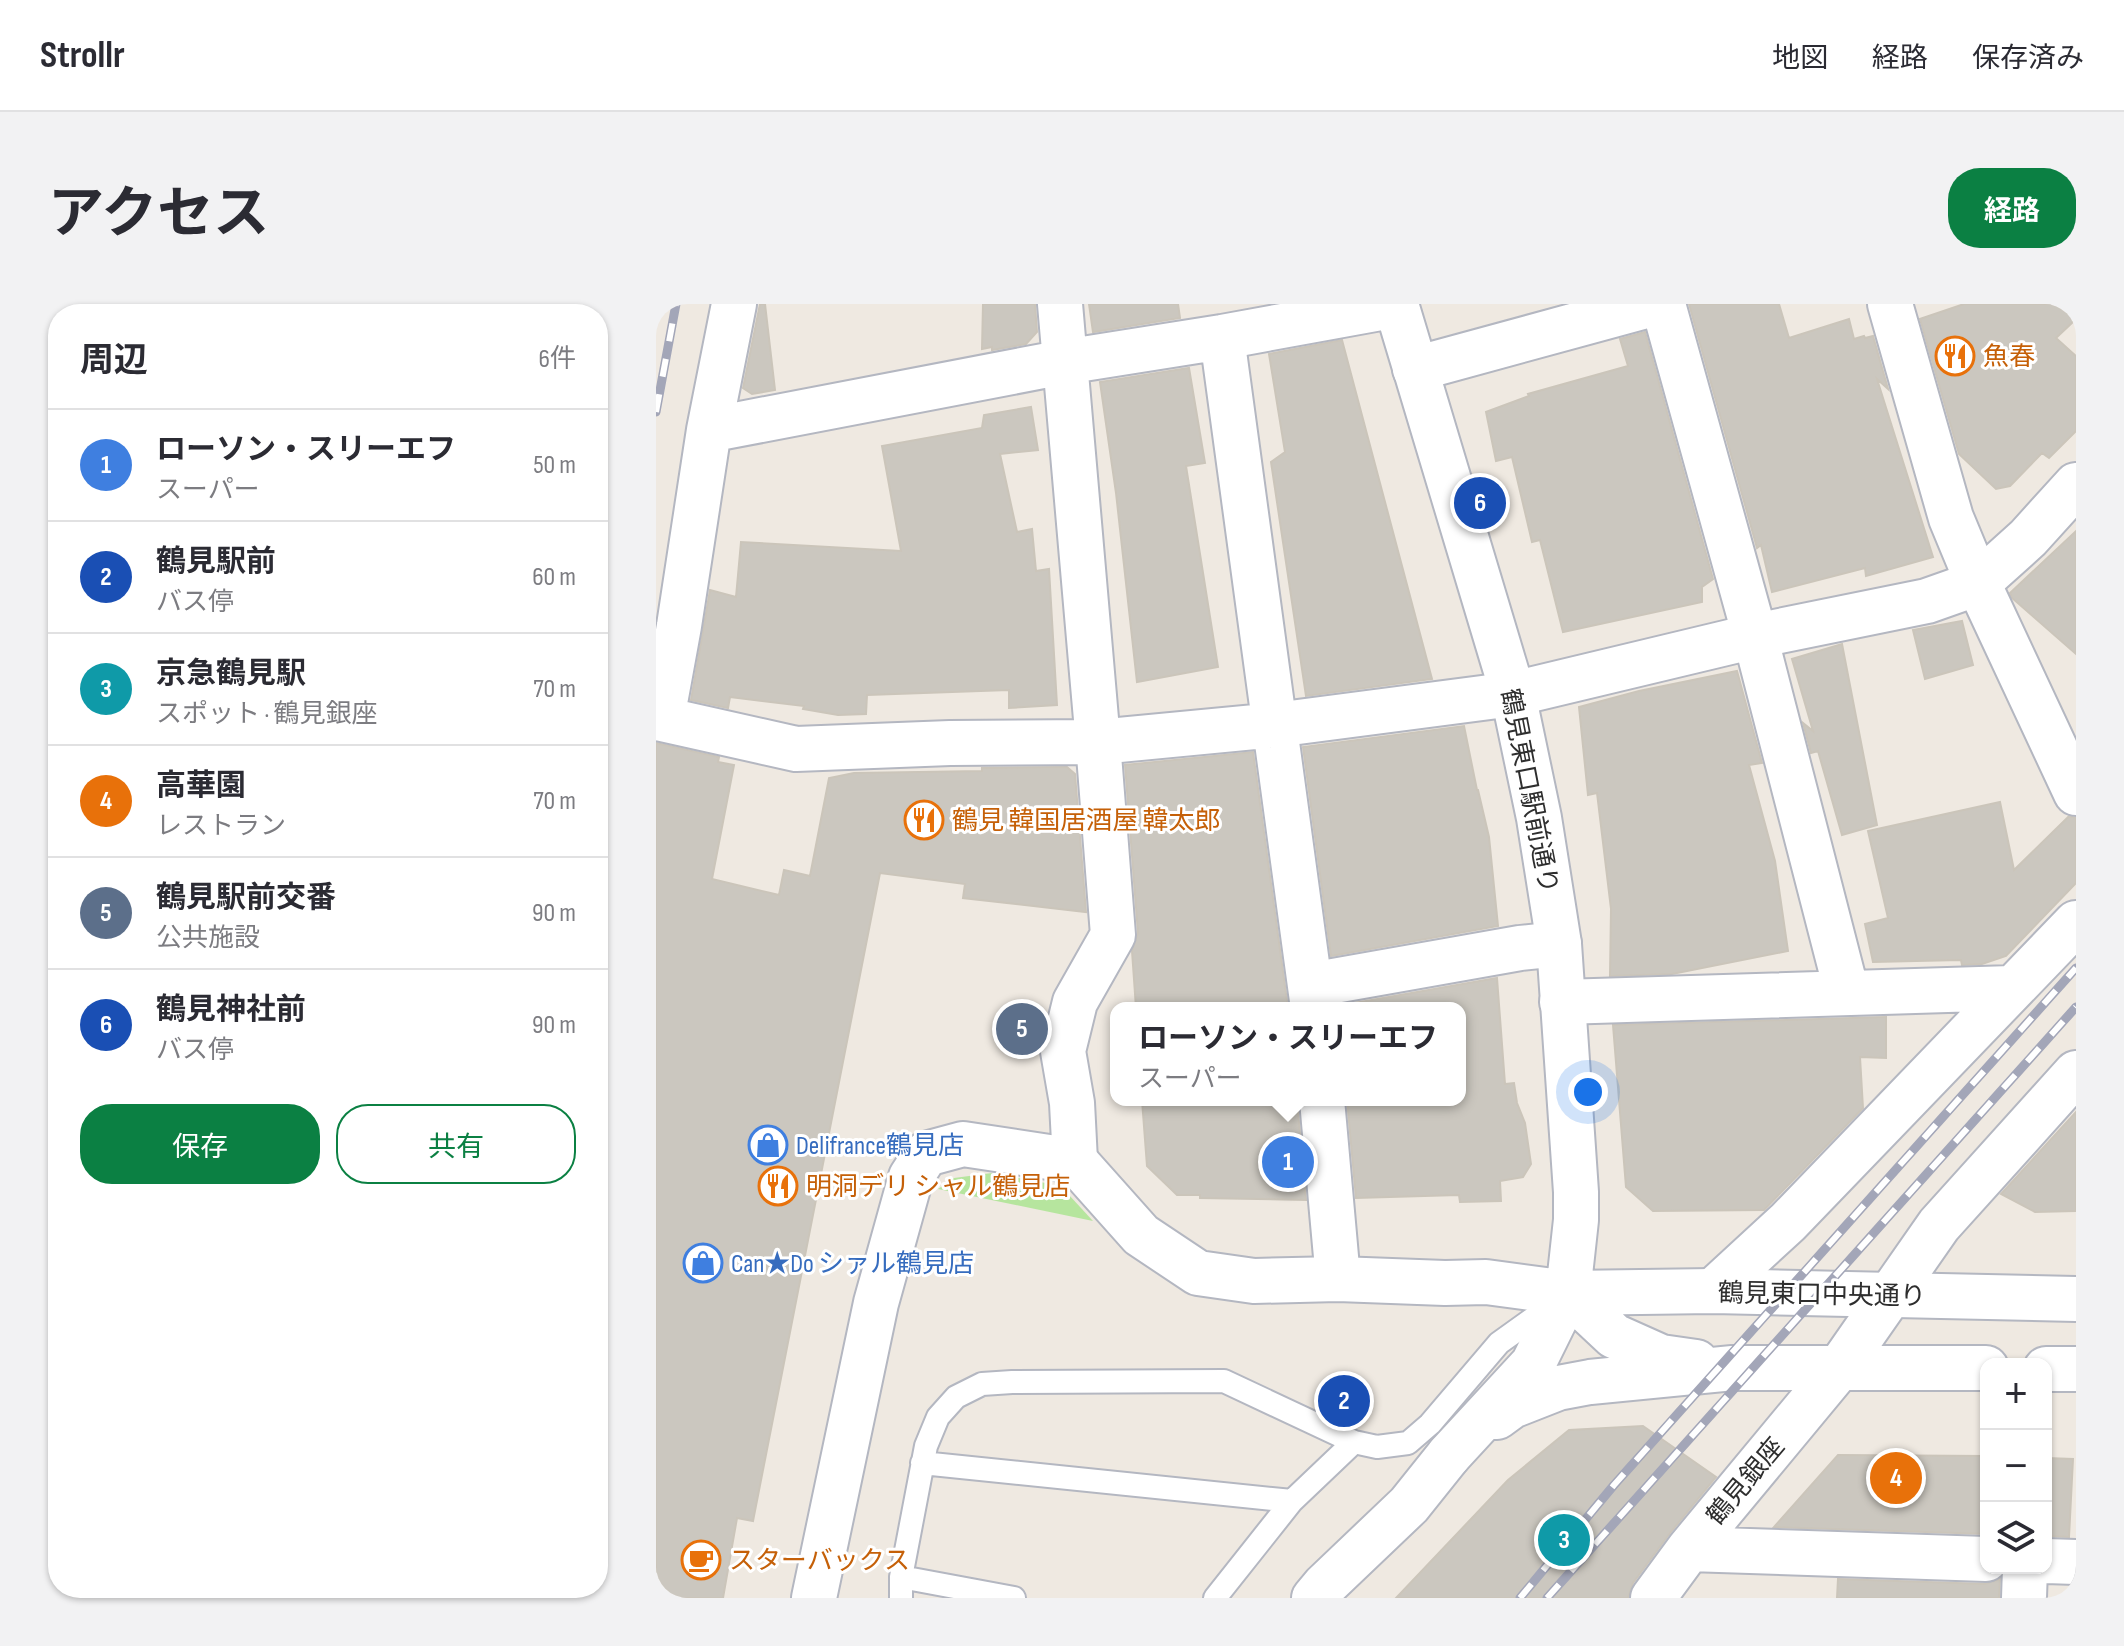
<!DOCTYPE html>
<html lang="ja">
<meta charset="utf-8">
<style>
:root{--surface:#fff;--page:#f2f2f3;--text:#2b2b33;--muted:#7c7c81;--line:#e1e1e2;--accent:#0b8043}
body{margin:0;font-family:"Sofia Sans Condensed","Noto Sans JP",sans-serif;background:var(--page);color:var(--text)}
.controls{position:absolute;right:24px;bottom:24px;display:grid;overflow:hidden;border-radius:16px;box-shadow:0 2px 6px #0004}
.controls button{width:72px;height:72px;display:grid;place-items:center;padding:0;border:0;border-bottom:2px solid var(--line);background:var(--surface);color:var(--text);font:40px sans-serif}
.you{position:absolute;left:932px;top:788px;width:28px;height:28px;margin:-20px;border:6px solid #fff;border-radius:50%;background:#1a73e8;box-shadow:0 0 0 12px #1a73e833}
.badge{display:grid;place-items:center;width:52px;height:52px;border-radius:50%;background:var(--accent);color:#fff;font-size:26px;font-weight:700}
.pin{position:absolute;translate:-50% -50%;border:4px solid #fff;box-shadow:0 2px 8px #0006}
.popup{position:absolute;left:454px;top:698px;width:356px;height:104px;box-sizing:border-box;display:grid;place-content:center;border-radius:16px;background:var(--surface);filter:drop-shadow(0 2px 6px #0005);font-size:26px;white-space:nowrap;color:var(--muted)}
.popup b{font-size:30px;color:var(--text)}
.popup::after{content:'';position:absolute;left:50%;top:100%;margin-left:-16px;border:16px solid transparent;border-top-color:var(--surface)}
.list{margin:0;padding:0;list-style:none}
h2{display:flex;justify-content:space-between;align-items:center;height:104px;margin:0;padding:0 32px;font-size:34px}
h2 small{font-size:26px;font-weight:400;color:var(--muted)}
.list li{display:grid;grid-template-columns:52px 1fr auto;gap:24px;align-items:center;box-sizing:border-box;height:112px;padding:0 32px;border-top:2px solid var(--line)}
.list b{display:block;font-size:30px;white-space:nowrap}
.list p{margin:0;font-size:26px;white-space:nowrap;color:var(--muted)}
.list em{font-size:26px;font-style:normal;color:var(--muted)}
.actions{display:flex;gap:16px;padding:24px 32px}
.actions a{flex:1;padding:18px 0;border:2px solid var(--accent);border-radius:32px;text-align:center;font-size:28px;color:var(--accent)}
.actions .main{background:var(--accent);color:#fff}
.icon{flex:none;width:44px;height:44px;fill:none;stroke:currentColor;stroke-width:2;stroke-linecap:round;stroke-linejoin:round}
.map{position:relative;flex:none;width:1420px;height:1294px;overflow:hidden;border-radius:32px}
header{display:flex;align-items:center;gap:48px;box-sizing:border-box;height:112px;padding:0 40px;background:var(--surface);border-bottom:2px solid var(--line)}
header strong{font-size:38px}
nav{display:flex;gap:44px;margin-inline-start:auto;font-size:28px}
.intro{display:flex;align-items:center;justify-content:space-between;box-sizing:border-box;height:192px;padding:0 48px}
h1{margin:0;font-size:56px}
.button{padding:20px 36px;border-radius:32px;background:var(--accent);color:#fff;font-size:28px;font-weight:700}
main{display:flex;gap:48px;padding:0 48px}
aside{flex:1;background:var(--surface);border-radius:32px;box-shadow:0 2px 6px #0004}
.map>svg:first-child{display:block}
.green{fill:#b6e59e}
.building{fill:#cbc7bf;stroke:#cbc5ba;stroke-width:2}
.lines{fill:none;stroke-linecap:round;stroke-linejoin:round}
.lane-casing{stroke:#b4b7c1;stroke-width:26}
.street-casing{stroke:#b4b7c1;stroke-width:48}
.secondary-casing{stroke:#b4b7c1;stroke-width:48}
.lane{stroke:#fff;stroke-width:22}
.street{stroke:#fff;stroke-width:44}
.secondary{stroke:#fff;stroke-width:44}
.rail-casing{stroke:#a3a6b8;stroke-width:9}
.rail{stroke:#fff;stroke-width:6;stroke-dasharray:18;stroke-linecap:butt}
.labels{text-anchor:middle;stroke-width:6;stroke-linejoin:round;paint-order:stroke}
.food-label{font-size:26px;fill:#c56008;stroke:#fff;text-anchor:start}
.street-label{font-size:26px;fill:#2e2e2e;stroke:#fff}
.shop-label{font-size:26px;fill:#366cbe;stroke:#fff;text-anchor:start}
</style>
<header>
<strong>Strollr</strong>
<nav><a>地図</a><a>経路</a><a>保存済み</a></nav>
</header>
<div class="intro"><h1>アクセス</h1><a class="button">経路</a></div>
<main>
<aside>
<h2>周辺<small>6件</small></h2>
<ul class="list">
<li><span class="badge" style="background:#3f7fe0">1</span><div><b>ローソン・スリーエフ</b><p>スーパー</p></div><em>50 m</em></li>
<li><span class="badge" style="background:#1a4fb4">2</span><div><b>鶴見駅前</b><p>バス停</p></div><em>60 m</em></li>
<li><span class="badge" style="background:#0f9aa8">3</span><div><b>京急鶴見駅</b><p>スポット · 鶴見銀座</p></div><em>70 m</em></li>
<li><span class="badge" style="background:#e8710a">4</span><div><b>高華園</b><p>レストラン</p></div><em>70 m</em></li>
<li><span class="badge" style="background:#5c6f8a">5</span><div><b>鶴見駅前交番</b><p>公共施設</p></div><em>90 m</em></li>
<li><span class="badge" style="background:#1a4fb4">6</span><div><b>鶴見神社前</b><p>バス停</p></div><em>90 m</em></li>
</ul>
<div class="actions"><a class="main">保存</a><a>共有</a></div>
</aside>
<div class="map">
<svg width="1420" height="1294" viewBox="0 0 1420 1294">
<rect width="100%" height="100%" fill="#efe9e1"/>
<path class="green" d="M 336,869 L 395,880 L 413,891 L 437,917 L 282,885 L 298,874 Z"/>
<path class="building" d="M 104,0 L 109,0 L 119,86 L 96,90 L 87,84 Z
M 327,0 L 379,0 L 381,28 L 370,40 L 336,46 L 336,43 L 326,45 Z
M 433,0 L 522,0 L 524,14 L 437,28 Z
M 1033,0 L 1123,0 L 1133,34 L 1193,15 L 1198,35 L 1208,32 L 1209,34 L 1217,32 L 1232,85 L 1221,75 L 1277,253 L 1210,272 L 1209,264 L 1116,288 L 1105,241 L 1101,244 Z
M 1308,0 L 1420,0 L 1420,15 L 1400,34 L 1420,52 L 1420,127 L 1393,154 L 1386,149 L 1354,182 L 1340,185 L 1303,150 L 1264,15 Z
M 989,28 L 1057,275 L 1046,283 L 1046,298 L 907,328 L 884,236 L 876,238 L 856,153 L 840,157 L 830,108 L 873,92 L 872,90 L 972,62 L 964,35 Z
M 686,36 L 776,375 L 650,392 L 615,158 L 629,148 L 613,50 Z
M 533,64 L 549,159 L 530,162 L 562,363 L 481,378 L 460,189 L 444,78 Z
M 375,103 L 382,146 L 344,150 L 361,228 L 376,225 L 380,267 L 393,265 L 401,401 L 353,404 L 353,386 L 211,391 L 210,410 L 182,411 L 147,405 L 148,402 L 74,393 L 72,404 L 35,396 L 54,286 L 80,293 L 85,238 L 245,247 L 226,142 L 326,124 L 328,111 Z
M 1420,227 L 1420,350 L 1356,294 L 1354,289 Z
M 1306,317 L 1317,361 L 1269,375 L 1257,326 Z
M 1186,340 L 1221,521 L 1186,531 L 1162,447 L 1155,449 L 1147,419 L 1157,427 L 1136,355 Z
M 1081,367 L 1106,459 L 1093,461 L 1119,557 L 1132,647 L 1016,670 L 954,672 L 955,605 L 941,489 L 932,491 L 923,403 L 983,387 Z
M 808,422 L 821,486 L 822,486 L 833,533 L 842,622 L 675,652 L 647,443 Z
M 0,439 L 63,453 L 62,458 L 78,461 L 56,575 L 123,591 L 128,566 L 154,572 L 173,474 L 198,469 L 326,467 L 326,464 L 411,463 L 419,470 L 430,608 L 307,594 L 309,580 L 224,569 L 97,1217 L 81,1214 L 67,1294 L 0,1294 Z
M 597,448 L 632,704 L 480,704 L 476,647 L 482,629 L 469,461 Z
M 1344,498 L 1358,566 L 1413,512 L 1420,514 L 1420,579 L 1350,652 L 1326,660 L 1306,661 L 1305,656 L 1217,658 L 1209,620 L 1232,614 L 1212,527 Z
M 841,674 L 849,780 L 858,779 L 861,799 L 869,819 L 875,860 L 867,873 L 844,877 L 845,897 L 804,898 L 803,891 L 700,894 L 691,796 L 804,796 L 804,704 L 681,704 L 682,702 Z
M 1230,713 L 1230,754 L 1204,753 L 1207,804 L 1108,906 L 997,907 L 970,883 L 957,721 Z
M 486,796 L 641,796 L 650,896 L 544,894 L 544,891 L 521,891 L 491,862 Z
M 1420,808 L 1420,907 L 1379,908 L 1345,890 Z
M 987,1122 L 1060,1173 L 1014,1229 L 977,1279 L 972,1294 L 740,1294 L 852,1176 L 913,1126 Z
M 1182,1151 L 1330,1152 L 1330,1230 L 1118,1223 Z
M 1390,1154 L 1417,1155 L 1413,1233 L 1390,1232 Z
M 1182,1275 L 1329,1280 L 1344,1275 L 1343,1294 L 1181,1294 Z"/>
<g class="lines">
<g class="lane-casing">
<path id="lane" d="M 266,1159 L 636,1197
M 245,1273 L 358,1294
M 245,1294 L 245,1273 L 270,1142 L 282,1113 L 300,1093 L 326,1080 L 356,1078 L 568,1077 L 698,1138 L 721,1143 L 752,1139 L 774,1120 L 843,1039 L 896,1001
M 559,1294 L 636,1197 L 698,1138"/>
</g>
<g class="street-casing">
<path id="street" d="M 78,0 L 53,126 L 23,322 L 6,415 L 140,445 L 294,439 L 442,438 L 619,421 L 857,390
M 1007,0 L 1099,332 L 1191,689
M 1234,0 L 1295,214 L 1322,279 L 1420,489
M 566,33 L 657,704
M 759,65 L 997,0
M 53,126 L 408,58 L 566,33 L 741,1
M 655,681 L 864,644 L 903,640
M 906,698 L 1356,684
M 666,796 L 682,975
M 1057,987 L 1132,918 L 1420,619
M 1033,1245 L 1330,1255
M 1390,1257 L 1420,1258
M 158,1294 L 220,999 L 255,873 L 270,850 L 307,840 L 419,857 L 416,799 L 407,747 L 419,698 L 457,631 L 442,438 L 404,0
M 658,1294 L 668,1282 L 753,1201 L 793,1151
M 997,1294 L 1033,1245 L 1184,1063 L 1283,921 L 1420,769
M 1368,1294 L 1369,1264"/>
</g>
<g class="secondary-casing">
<path id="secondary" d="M 740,0 L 857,390 L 883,514 L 903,640 L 920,888 L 920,916 L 912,989 L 877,1060 L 793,1151
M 857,390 L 1099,332 L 1271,297 L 1322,279 L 1372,234 L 1420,181
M 419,857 L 485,931 L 542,969 L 598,977 L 682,975 L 789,979 L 830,978 L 912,989 L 1057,987 L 1420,995
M 912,989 L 958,1032 L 1005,1053 L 1040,1058
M 1390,1065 L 1420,1065
M 841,1113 L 856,1102 L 902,1084 L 934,1078 L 1077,1064 L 1330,1064"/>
</g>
<use href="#lane" class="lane"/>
<use href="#street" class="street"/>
<use href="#secondary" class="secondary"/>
<g class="rail-casing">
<path id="rail" d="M 0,108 L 20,0
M 864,1294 L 958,1181 L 1420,664
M 891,1294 L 1420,703"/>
</g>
<use href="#rail" class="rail"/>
</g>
<defs>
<g id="restaurant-ring" transform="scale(2)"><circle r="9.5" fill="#fff" stroke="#e8710a" stroke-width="1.5"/><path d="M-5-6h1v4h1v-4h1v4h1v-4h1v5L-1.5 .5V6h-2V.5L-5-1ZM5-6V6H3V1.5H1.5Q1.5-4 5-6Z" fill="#e8710a"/></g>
<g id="shop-ring" transform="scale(2)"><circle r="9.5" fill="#fff" stroke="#3f7fe0" stroke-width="1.5"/><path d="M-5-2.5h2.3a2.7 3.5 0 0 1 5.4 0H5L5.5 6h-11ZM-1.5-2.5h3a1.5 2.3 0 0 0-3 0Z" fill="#3f7fe0"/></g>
<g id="cafe-ring" transform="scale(2)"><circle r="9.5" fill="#fff" stroke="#e8710a" stroke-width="1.5"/><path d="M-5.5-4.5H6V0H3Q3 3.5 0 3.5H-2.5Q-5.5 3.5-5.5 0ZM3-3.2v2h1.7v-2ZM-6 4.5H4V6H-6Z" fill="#e8710a"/></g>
</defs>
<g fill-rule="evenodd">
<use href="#restaurant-ring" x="1299" y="52"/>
<use href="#restaurant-ring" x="268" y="516"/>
<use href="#shop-ring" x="112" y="841"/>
<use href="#restaurant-ring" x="122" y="882"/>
<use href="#shop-ring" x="47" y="959"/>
<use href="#cafe-ring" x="45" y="1256"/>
</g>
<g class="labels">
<g class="food-label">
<text x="1327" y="61">魚春</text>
<text x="296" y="525">鶴見 韓国居酒屋 韓太郎</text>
<text x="150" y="891">明洞デリ シャル鶴見店</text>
<text x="73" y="1265">スターバックス</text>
</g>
<g class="street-label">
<text transform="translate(874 487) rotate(79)" y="9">鶴見東口駅前通り</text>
<text transform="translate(1166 990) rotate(1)" y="9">鶴見東口中央通り</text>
<text transform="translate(1089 1177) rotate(-50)" y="9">鶴見銀座</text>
</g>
<g class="shop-label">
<text x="140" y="850">Delifrance鶴見店</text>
<text x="75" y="968">Can★Do シァル鶴見店</text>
</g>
</g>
</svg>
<div class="controls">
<button>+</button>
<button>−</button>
<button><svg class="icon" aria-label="layers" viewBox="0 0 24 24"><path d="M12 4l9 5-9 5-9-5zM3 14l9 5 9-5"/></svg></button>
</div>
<div class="you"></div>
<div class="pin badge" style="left:632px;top:858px;background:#3f7fe0">1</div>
<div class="popup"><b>ローソン・スリーエフ</b>スーパー</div>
<div class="pin badge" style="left:688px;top:1097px;background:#1a4fb4">2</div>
<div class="pin badge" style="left:908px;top:1236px;background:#0f9aa8">3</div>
<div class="pin badge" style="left:1240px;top:1174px;background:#e8710a">4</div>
<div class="pin badge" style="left:366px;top:725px;background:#5c6f8a">5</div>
<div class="pin badge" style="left:824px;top:199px;background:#1a4fb4">6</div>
</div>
</main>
